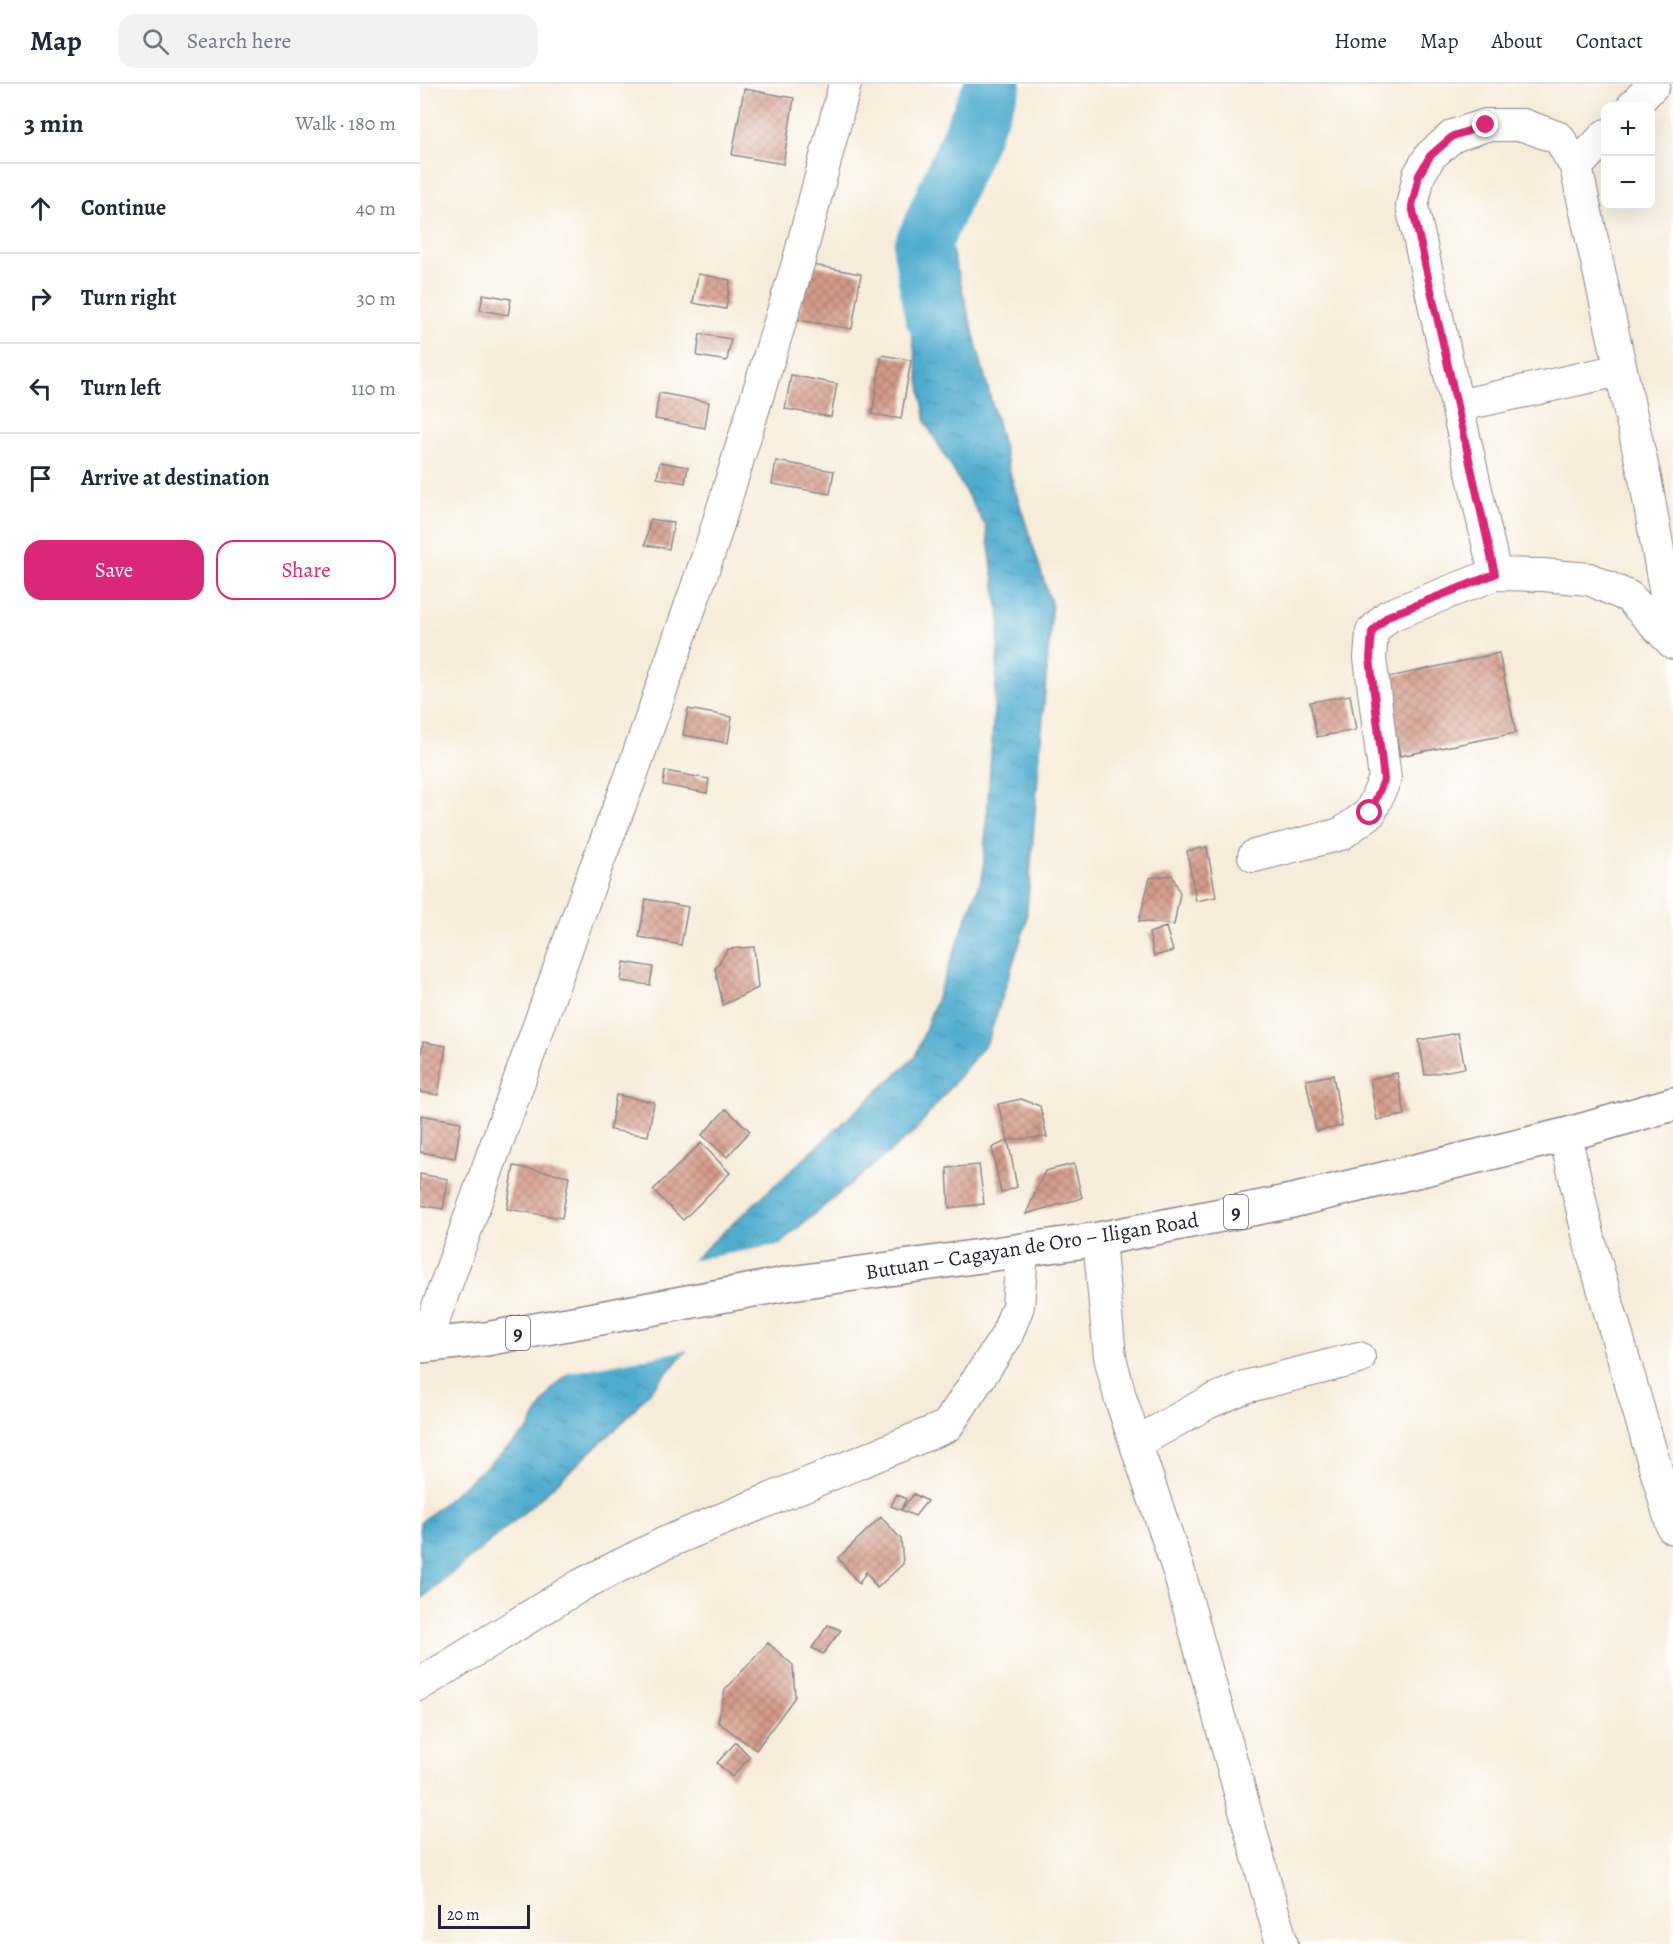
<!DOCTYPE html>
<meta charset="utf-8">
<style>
:root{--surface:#fff;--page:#f2f2f3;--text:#1f2937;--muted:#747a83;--line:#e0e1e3;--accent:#db2777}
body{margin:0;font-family:Alegreya,serif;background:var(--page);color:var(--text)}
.controls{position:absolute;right:18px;top:18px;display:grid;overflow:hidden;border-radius:12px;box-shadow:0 6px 24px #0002}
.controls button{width:54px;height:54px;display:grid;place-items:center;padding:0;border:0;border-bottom:2px solid var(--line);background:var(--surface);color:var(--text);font:30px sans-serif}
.scale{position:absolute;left:18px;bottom:15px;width:92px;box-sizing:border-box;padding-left:6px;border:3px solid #22223b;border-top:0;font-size:16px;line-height:21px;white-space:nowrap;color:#22223b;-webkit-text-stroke:4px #fff;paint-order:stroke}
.stop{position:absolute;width:18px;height:18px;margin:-14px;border:4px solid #db2777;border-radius:50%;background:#fff}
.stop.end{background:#db2777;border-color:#fff;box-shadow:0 2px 6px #0008}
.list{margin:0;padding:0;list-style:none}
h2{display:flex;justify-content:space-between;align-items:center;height:78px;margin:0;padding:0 24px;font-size:26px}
h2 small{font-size:20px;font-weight:400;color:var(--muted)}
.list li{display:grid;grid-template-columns:39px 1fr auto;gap:18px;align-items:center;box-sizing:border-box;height:90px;padding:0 24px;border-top:2px solid var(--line)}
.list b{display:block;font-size:22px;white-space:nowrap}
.list em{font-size:20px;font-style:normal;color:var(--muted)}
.actions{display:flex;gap:12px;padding:18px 24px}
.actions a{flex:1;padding:14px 0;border:2px solid var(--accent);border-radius:18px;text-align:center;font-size:21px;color:var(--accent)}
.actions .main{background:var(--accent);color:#fff}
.icon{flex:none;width:33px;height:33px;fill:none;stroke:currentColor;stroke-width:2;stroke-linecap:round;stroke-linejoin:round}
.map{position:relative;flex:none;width:1253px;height:1860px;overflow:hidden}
header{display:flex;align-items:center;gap:36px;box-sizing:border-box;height:84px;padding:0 30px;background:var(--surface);border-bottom:2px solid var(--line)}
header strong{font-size:28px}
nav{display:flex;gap:33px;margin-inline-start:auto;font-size:21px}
.search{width:420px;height:54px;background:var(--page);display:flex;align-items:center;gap:15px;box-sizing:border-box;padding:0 21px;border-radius:18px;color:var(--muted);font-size:22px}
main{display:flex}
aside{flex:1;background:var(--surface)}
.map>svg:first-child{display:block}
.water{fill:url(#water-ripples);stroke:#386784;stroke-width:1.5}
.pier{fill:#f7ecd9}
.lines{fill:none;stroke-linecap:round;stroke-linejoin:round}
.river{stroke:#4eaccd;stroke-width:56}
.building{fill:url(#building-cross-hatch)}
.minor-casing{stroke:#8c878a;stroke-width:34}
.highway-casing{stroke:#8c878a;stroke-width:36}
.minor{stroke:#fff;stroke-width:32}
.highway{stroke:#fff;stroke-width:33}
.route{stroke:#db2777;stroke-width:8}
.labels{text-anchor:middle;stroke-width:4.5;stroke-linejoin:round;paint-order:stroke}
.shield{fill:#fff;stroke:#646476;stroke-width:1.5}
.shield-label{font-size:20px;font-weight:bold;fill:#22223b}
.street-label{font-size:21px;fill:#22223b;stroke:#fff}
</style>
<header>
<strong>Map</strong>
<div class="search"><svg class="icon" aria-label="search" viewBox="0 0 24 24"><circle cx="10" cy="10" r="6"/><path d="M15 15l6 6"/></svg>Search here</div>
<nav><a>Home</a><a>Map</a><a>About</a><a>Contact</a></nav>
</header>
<main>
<aside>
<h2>3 min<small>Walk · 180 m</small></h2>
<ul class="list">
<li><svg class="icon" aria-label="ahead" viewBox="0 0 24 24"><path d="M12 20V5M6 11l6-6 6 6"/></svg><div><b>Continue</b></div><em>40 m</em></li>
<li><svg class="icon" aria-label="right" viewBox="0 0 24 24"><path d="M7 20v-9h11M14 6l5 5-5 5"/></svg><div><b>Turn right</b></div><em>30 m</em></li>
<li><svg class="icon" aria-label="left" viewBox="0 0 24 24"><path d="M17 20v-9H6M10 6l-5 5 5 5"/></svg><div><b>Turn left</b></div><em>110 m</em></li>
<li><svg class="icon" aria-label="arrive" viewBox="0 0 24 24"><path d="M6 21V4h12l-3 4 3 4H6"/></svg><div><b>Arrive at destination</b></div></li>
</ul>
<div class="actions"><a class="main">Save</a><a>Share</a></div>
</aside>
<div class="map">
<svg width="1253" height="1860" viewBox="0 0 1253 1860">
<defs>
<pattern id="water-ripples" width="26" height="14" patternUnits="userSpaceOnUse" patternTransform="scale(1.5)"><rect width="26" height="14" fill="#4eaccd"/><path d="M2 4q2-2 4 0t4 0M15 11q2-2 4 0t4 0" fill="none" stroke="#408ca8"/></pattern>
<pattern id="building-cross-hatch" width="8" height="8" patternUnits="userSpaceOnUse" patternTransform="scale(1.5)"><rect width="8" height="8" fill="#d59c88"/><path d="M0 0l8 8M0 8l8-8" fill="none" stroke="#ac7f70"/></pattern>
</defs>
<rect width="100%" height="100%" fill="#fff"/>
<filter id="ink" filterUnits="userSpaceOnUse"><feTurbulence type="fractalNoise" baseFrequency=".0167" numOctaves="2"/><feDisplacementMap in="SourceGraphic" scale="12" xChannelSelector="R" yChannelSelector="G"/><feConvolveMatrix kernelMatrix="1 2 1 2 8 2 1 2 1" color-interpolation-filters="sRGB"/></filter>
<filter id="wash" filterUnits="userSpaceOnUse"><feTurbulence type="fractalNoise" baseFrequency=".008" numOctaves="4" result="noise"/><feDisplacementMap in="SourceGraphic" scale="24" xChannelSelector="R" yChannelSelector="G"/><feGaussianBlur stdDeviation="1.35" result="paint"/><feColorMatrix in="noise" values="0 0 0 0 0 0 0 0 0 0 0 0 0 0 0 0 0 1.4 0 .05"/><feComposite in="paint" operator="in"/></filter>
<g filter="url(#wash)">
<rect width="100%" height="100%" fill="#f7ecd9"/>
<path class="water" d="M 528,152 L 592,396 L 632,522 L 606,839 L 568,957 L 494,1048 L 368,1152 L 200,1341 L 105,1428 L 0,1516 L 0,1439 L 107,1347 L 132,1305 L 495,973 L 563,790 L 580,536 L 566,443 L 506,339 L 477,157 Z"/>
<path class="pier" d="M 364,1160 L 273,1265 L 143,1290 L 266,1177 Z"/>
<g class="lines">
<path class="river" d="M 512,230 L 501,165 L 573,0"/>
</g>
<g id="blocks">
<path class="building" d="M 324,5 L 374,14 L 363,80 L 312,71 Z
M 388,180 L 441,190 L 432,245 L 378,236 Z
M 278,190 L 310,196 L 306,225 L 273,219 Z
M 63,210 L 91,215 L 88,231 L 60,226 Z
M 280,250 L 311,255 L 307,277 L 277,272 Z
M 462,271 L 491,276 L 481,335 L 452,330 Z
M 371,291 L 417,300 L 411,333 L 365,325 Z
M 239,309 L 289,318 L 285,344 L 235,335 Z
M 356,377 L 414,387 L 410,410 L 352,400 Z
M 240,378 L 268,383 L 265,399 L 237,394 Z
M 230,435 L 254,439 L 249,465 L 225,461 Z
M 1079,569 L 1096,649 L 980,672 L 965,594 Z
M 930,611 L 936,646 L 897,653 L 890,618 Z
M 268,625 L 312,633 L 308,659 L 263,651 Z
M 245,687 L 289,695 L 287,709 L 243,701 Z
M 787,763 L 796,813 L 776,817 L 767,767 Z
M 752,791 L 760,809 L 754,841 L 719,837 L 730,794 Z
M 226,815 L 268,823 L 261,861 L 219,853 Z
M 746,843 L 753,867 L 734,872 L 729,849 Z
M 334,863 L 338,904 L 303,921 L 295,885 L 308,865 Z
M 204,878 L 233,883 L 230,901 L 201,897 Z
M 1038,949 L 1045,984 L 1005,991 L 999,956 Z
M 3,958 L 26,962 L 18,1011 L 0,1008 L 0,977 Z
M 977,989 L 985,1031 L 957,1036 L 950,995 Z
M 913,991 L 922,1042 L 896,1047 L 886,996 Z
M 196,1011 L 234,1018 L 228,1052 L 190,1046 Z
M 601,1015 L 620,1022 L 627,1053 L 588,1056 L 578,1020 Z
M 306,1025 L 330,1047 L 307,1073 L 282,1051 Z
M 1,1031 L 41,1038 L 35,1074 L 0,1068 Z
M 588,1056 L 597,1103 L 581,1109 L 572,1064 Z
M 281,1059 L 310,1089 L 263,1136 L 233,1106 Z
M 654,1080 L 662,1114 L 606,1130 L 625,1087 Z
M 559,1081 L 564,1120 L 529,1124 L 527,1084 Z
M 94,1082 L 149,1092 L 142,1134 L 87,1125 Z
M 0,1090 L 28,1095 L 23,1125 L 0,1121 Z
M 477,1410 L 486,1415 L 481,1426 L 471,1422 Z
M 494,1410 L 507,1417 L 495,1432 L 481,1426 Z
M 461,1433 L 481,1455 L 483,1480 L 457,1504 L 446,1488 L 439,1500 L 418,1474 Z
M 408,1541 L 421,1546 L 403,1570 L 392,1564 Z
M 348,1559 L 373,1581 L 375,1613 L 336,1666 L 298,1638 L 305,1606 Z
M 316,1658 L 330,1673 L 312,1693 L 297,1679 Z"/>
</g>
</g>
<g filter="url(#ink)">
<use href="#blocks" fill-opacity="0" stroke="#8c878a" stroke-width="1.5"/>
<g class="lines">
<g class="minor-casing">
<path id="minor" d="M 1213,22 L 1234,0
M 1156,83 L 1186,51
M 1037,322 L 1200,286
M 1253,550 L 1226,399 L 1156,83 L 1139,54 L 1103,41 L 1066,41 L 1033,52 L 1010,72 L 999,91 L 992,122 L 1075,490 L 1123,491 L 1169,495 L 1209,513 L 1253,559
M 834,772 L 921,750 L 950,729 L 965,695 L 950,574 L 952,548 L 968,532 L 1075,490
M 1145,1051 L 1171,1163 L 1253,1444
M 679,1155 L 690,1273 L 700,1313 L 759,1488 L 862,1860
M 4,1262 L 174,788 L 210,695 L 291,463 L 379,176 L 425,0
M 716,1359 L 787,1319 L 825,1303 L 939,1274
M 0,1600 L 161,1501 L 245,1459 L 527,1342 L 586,1253 L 598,1222 L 602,1167"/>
</g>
<g class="highway-casing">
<path id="highway" d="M 0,1262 L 66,1255 L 371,1199 L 679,1155 L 872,1117 L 1145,1051 L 1253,1020"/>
</g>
<use href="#minor" class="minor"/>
<use href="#highway" class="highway"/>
</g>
</g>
<g class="lines" filter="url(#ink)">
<path class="route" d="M 950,729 L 964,696 L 950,574 L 952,548 L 968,532 L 1075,490 L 992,122 L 999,91 L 1010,72 L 1033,52 L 1066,41"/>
</g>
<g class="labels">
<g class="shield">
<rect x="804" y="1111" width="24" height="34" rx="4.5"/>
<rect x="86" y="1232" width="24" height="34" rx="4.5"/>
</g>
<g class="shield-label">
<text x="816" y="1135">9</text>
<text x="98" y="1256">9</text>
</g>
<g class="street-label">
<text transform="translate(612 1162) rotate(-9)" y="7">Butuan – Cagayan de Oro – Iligan Road</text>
</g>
</g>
</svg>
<div class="controls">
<button>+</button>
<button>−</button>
</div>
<div class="scale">20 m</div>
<div class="stop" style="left:950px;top:729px"></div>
<div class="stop end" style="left:1066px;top:41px"></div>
</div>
</main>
